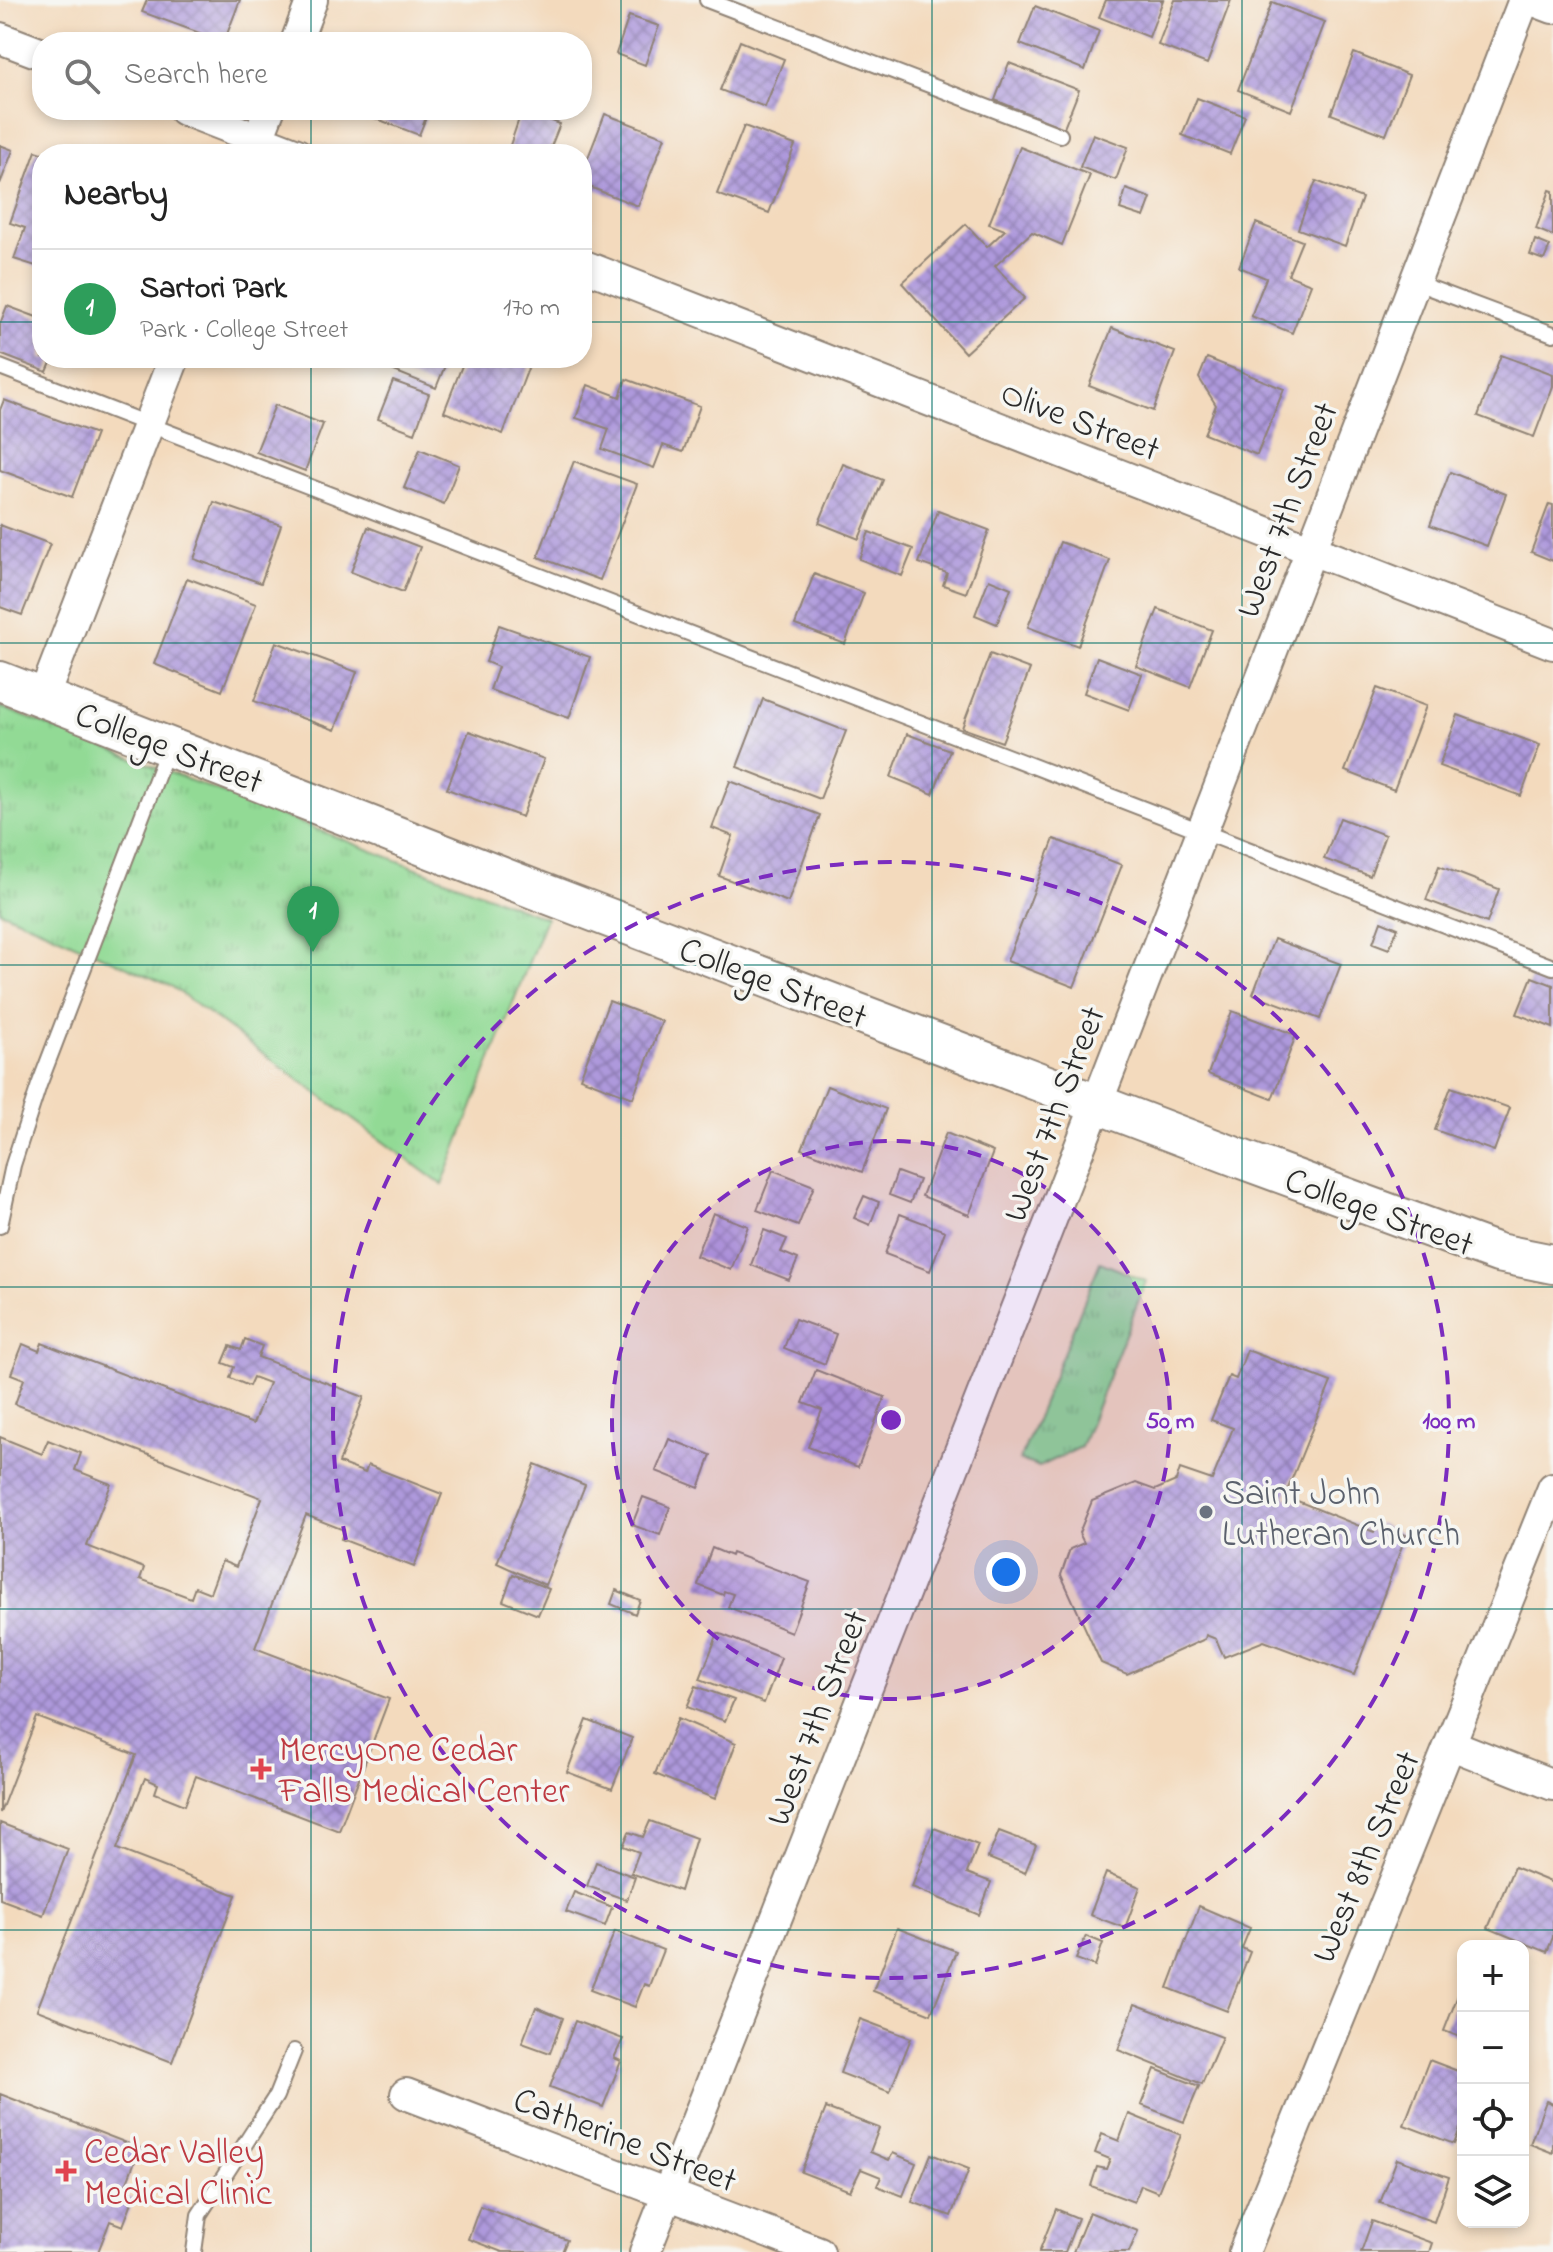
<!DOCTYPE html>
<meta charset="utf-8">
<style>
:root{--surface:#fff;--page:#f2f2f2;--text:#222;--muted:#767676;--line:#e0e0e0;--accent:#0b8043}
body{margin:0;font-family:"Indie Flower",sans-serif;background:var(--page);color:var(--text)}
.controls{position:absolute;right:24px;bottom:24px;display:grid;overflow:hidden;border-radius:16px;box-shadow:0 4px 12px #0003}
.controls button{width:72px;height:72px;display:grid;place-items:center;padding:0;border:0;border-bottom:2px solid var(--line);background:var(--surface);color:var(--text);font:40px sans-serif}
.you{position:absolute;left:1006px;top:1572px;width:28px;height:28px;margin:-20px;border:6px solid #fff;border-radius:50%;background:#1a73e8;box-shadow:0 0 0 12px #1a73e833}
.badge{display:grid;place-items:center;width:52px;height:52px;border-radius:50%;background:var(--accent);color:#fff;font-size:26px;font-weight:700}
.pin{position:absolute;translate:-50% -66px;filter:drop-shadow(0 2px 4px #0008)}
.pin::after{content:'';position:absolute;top:42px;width:28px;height:24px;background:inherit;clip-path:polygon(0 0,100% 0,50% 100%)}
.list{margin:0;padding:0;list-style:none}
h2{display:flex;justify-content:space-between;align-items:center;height:104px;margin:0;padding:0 32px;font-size:34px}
h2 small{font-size:26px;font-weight:400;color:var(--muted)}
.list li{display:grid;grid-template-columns:52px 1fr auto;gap:24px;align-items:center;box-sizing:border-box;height:120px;padding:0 32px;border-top:2px solid var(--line)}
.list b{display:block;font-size:30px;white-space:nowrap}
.list p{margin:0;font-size:26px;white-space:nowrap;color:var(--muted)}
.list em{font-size:26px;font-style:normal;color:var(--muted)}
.icon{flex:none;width:44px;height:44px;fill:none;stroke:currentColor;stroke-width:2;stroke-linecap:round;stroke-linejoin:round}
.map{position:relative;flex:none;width:1553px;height:2252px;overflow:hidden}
.search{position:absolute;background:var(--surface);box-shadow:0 4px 12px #0003;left:32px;top:32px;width:560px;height:88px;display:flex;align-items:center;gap:20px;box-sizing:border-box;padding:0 28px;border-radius:32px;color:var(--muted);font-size:30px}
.panel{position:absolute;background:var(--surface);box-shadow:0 4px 12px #0003;left:32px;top:144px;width:560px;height:224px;border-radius:32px}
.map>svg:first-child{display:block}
.park{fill:url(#park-tufts);stroke:#5e8260;stroke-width:2}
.building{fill:url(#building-cross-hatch)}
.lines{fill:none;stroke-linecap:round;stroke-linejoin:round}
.service-casing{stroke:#8f8274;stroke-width:18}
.minor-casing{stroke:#8f8274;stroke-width:34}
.tertiary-casing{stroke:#8f8274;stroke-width:42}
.service{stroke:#fff;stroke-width:14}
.minor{stroke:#fff;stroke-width:30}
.tertiary{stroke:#fff;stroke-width:38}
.grid{fill:none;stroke:#0f766e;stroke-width:2;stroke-opacity:0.55}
.ring{fill:none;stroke:#7b2cbf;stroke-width:4;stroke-dasharray:14 10}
.worship-dot{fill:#6b7280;stroke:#f6f6f2;stroke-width:3}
.health-dot{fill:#e0444e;stroke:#f6f6f2;stroke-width:3}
.labels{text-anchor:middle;stroke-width:7;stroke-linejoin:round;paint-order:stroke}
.street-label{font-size:36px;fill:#2b2b2b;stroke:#f6f6f2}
.worship-label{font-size:36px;fill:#5b616d;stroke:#f6f6f2;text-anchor:start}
.health-label{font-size:36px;fill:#be3a42;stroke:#f6f6f2;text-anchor:start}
.centre{fill:#7b2cbf;stroke:#f6f6f2;stroke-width:4}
.ring-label{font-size:24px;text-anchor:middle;font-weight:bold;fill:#7b2cbf;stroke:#f6f6f2;stroke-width:7;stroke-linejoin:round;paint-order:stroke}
</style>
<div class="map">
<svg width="1553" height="2252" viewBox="0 0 1553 2252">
<defs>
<pattern id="park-tufts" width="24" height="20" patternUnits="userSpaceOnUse" patternTransform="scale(2)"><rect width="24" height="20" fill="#92da95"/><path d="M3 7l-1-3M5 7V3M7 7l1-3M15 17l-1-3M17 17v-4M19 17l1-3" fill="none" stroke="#7ebb81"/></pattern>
<pattern id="building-cross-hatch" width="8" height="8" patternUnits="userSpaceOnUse" patternTransform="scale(2)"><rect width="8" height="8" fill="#ae99dc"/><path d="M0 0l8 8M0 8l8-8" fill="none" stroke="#8e7db3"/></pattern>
</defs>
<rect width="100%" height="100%" fill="#f6f6f2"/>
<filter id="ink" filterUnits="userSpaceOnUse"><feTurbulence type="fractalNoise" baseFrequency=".0125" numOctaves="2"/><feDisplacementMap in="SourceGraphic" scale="16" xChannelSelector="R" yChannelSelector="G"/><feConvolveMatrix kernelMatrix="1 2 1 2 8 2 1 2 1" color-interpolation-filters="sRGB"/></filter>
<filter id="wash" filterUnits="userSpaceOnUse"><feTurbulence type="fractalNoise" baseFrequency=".006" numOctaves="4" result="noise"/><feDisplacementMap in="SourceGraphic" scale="32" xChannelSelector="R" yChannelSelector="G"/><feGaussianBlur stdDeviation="1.8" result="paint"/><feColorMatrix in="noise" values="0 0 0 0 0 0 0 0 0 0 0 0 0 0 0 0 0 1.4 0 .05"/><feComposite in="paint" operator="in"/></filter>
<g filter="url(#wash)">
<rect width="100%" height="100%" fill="#f3dabd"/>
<path class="park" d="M 0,707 L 546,918 L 442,1185 L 171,986 L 0,911 Z
M 1100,1262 L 1146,1281 L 1081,1447 L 1039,1467 L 1020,1460 Z"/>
<g id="blocks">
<path class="building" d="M 147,0 L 240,0 L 224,42 L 142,12 Z
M 1106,0 L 1163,0 L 1149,37 L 1099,17 Z
M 1175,0 L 1231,0 L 1207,64 L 1158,45 Z
M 1272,2 L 1325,22 L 1291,111 L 1238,90 Z
M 1035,6 L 1099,31 L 1085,70 L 1020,44 Z
M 629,16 L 659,26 L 645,65 L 616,54 Z
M 740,41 L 784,59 L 765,107 L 720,90 Z
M 1354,53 L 1409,75 L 1386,135 L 1331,114 Z
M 1009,63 L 1079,90 L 1064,128 L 995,100 Z
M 1197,98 L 1245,116 L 1230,154 L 1182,135 Z
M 372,110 L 429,110 L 419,135 L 369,116 Z
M 522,110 L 560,124 L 548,154 L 507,154 Z
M 605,114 L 665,137 L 638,206 L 582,184 L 582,173 Z
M 744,126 L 795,145 L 769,213 L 717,194 Z
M 1093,134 L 1128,147 L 1116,180 L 1080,167 Z
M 0,145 L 13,150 L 0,184 Z
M 1020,147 L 1090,175 L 1062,245 L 1032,232 L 995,266 L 1025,298 L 965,353 L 902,283 L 966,224 L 987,247 L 1005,230 L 989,224 Z
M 36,151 L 42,153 L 42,268 L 14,259 L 25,228 L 10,223 Z
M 1316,181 L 1362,198 L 1345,246 L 1298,229 Z
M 1126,189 L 1151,198 L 1144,217 L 1120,209 Z
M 1550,190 L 1553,191 L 1553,236 L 1536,229 Z
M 1256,223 L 1302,241 L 1288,275 L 1311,284 L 1292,333 L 1251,316 L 1266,278 L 1239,267 Z
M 1535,240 L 1550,246 L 1544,260 L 1530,255 Z
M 7,306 L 42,319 L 42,358 L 53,358 L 47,372 L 0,354 L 0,324 Z
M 1112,328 L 1175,352 L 1153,411 L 1089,386 Z
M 1501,355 L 1553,374 L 1553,386 L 1534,437 L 1478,416 Z
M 381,358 L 448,358 L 436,388 L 379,365 Z
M 465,358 L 532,358 L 503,434 L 444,412 Z
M 1207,358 L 1284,389 L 1257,455 L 1204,434 L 1216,405 L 1199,378 Z
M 626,379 L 700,406 L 683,452 L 663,445 L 654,468 L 602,449 L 609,429 L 576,418 L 588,385 L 620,397 Z
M 393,381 L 429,394 L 415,433 L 378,419 Z
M 4,400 L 96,434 L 72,497 L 0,470 L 0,410 Z
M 275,405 L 323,424 L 305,471 L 256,452 Z
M 420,449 L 459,465 L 444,504 L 404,488 Z
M 574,461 L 637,484 L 600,580 L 538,557 Z
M 843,464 L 883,480 L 859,539 L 819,523 Z
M 1450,472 L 1506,494 L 1487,546 L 1430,525 Z
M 214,502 L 281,525 L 261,583 L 194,559 Z
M 1549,504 L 1553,505 L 1553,561 L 1531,552 Z
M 938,511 L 989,530 L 966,593 L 943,585 L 947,573 L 919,563 Z
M 0,525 L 50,544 L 22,615 L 0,607 Z
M 368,527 L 420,547 L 403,592 L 351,572 Z
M 869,532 L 913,549 L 902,576 L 859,559 Z
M 1060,542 L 1110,560 L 1078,646 L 1028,627 Z
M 814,574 L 864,593 L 845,644 L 795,625 Z
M 187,578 L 256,604 L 222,691 L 154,664 Z
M 989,579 L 1011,588 L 997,624 L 975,615 Z
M 1158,609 L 1212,630 L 1190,687 L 1136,666 Z
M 499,625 L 590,657 L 569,718 L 490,690 L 498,667 L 486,662 Z
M 276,642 L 357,672 L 335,730 L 254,701 Z
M 990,654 L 1030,669 L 1002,742 L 962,728 Z
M 1097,657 L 1142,674 L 1129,710 L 1084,693 Z
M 1377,688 L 1426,706 L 1394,790 L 1345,771 Z
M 763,699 L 846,731 L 820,799 L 737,767 Z
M 1458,715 L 1540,745 L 1521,796 L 1439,766 Z
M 469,731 L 544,759 L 522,817 L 447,789 Z
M 907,734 L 950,750 L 933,794 L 891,777 Z
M 730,781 L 820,815 L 788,902 L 719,876 L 733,836 L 712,828 Z
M 1340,818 L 1385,835 L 1370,876 L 1324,859 Z
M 1054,839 L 1122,865 L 1074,987 L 1007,961 Z
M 1439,866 L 1499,889 L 1487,923 L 1426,900 Z
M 1381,921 L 1398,928 L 1389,949 L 1373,943 Z
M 1274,939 L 1341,964 L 1320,1019 L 1253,994 Z
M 1532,977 L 1553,985 L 1553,1028 L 1517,1014 Z
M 609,1001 L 662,1021 L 633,1098 L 580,1078 Z
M 1232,1011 L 1296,1035 L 1272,1099 L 1208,1074 Z
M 827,1086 L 886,1109 L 862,1172 L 802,1149 Z
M 1451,1087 L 1510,1108 L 1494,1151 L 1435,1130 Z
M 946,1133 L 993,1152 L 969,1215 L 922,1196 Z
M 773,1170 L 814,1186 L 798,1226 L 757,1210 Z
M 897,1172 L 919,1180 L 910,1203 L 889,1195 Z
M 864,1196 L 879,1202 L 870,1225 L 854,1218 Z
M 713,1213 L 748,1226 L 731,1270 L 696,1256 Z
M 900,1214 L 945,1231 L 930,1271 L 885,1254 Z
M 764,1230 L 787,1239 L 781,1252 L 798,1259 L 789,1280 L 751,1265 Z
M 795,1319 L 836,1334 L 825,1364 L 784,1348 Z
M 245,1339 L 262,1346 L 258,1357 L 364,1397 L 339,1463 L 365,1473 L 368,1465 L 442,1494 L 414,1567 L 341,1539 L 344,1530 L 306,1515 L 255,1648 L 389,1699 L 339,1831 L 196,1776 L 185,1805 L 155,1793 L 158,1784 L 145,1778 L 117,1849 L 236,1895 L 172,2062 L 37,2010 L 136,1755 L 37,1717 L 0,1813 L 0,1437 L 42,1454 L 48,1440 L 81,1453 L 75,1470 L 111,1484 L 87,1546 L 144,1568 L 140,1579 L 191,1598 L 195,1587 L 210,1593 L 222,1561 L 236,1567 L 262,1498 L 15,1404 L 24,1379 L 11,1374 L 23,1344 L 39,1351 L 42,1343 L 253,1424 L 269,1383 L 253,1377 L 249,1386 L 230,1378 L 234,1367 L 223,1363 L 230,1346 L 241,1350 Z
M 1247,1350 L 1331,1382 L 1285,1496 L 1374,1532 L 1378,1523 L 1406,1535 L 1354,1675 L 1264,1641 L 1224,1657 L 1216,1639 L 1206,1635 L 1205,1639 L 1127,1674 L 1101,1663 L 1061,1575 L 1070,1549 L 1084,1543 L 1079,1533 L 1092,1501 L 1136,1483 L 1155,1490 L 1176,1481 L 1180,1469 L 1212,1480 L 1233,1428 L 1211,1420 L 1229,1376 L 1236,1379 Z
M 816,1370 L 885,1397 L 858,1467 L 808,1447 L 822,1410 L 803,1403 Z
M 669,1439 L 711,1455 L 699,1488 L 656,1471 Z
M 535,1464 L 585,1485 L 545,1585 L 497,1563 Z
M 643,1497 L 670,1507 L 660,1535 L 632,1525 Z
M 712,1548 L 731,1556 L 732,1553 L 810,1582 L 791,1632 L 728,1607 L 733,1594 L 724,1591 L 723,1595 L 698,1585 Z
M 513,1574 L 549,1589 L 538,1615 L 503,1601 Z
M 616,1590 L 640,1600 L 635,1614 L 611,1604 Z
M 718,1633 L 781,1658 L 764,1703 L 700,1679 Z
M 696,1686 L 734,1700 L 725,1721 L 687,1707 Z
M 678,1718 L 736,1743 L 715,1799 L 655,1774 Z
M 587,1720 L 632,1738 L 612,1789 L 567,1772 Z
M 650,1821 L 696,1838 L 680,1891 L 631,1873 L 639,1852 L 623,1846 L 629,1832 L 643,1837 Z
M 0,1823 L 68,1849 L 43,1915 L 0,1899 Z
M 934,1828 L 978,1845 L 967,1873 L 991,1882 L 979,1915 L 912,1887 Z
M 999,1831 L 1036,1845 L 1025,1873 L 988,1858 Z
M 596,1862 L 635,1877 L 627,1900 L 587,1886 Z
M 1514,1867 L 1553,1883 L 1553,1937 L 1547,1952 L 1488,1928 Z
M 1106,1873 L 1140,1887 L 1125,1928 L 1090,1915 Z
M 574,1892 L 612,1907 L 605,1926 L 566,1912 Z
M 1199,1906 L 1250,1928 L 1242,1948 L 1250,1952 L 1227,2011 L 1168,1988 Z
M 897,1928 L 956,1951 L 931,2014 L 873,1991 Z
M 615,1931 L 663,1950 L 649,1986 L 644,1984 L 635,2007 L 590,1990 Z
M 1086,1936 L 1103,1943 L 1095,1966 L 1076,1959 Z
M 1460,1990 L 1463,1992 L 1463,2038 L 1444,2031 Z
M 1135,2004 L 1222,2037 L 1202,2084 L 1118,2050 Z
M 536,2007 L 563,2018 L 550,2053 L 522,2043 Z
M 860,2019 L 911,2038 L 890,2092 L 840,2073 Z
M 575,2021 L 623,2039 L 614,2058 L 621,2061 L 603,2107 L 550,2087 Z
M 1429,2060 L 1463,2073 L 1463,2121 L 1454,2144 L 1404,2125 Z
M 1155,2069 L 1199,2086 L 1184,2122 L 1141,2105 Z
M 0,2094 L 140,2148 L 122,2195 L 133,2199 L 123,2226 L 110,2221 L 98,2252 L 0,2252 Z
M 1546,2101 L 1553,2104 L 1553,2153 L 1530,2144 Z
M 826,2108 L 879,2128 L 870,2152 L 889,2160 L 893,2153 L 916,2163 L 903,2196 L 877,2186 L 881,2177 L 861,2169 L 850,2191 L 801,2172 Z
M 1129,2114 L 1181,2135 L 1158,2192 L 1141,2185 L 1134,2202 L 1091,2186 L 1097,2167 L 1106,2169 L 1110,2159 L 1095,2153 L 1102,2134 L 1119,2141 Z
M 931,2154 L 969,2169 L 951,2216 L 912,2202 Z
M 1397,2159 L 1449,2177 L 1434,2222 L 1380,2203 Z
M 480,2206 L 567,2240 L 562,2252 L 502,2252 L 468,2239 Z
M 1056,2209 L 1078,2218 L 1065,2252 L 1039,2252 Z
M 1089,2212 L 1138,2231 L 1129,2252 L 1073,2252 Z
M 1372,2221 L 1432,2243 L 1429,2252 L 1361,2252 Z"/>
</g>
</g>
<g filter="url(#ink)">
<use href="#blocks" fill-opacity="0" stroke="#8f8274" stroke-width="2"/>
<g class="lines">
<g class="service-casing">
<path id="service" d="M 707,0 L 1060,135
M 1414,282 L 1553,334
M 0,367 L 1553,967
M 0,1226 L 13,1165 L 39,1085 L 168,748
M 194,2252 L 199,2215 L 276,2096 L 294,2051"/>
</g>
<g class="minor-casing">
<path id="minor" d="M 1532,0 L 1553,8
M 0,38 L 42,54
M 296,42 L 312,0
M 184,110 L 297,154
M 252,154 L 269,110
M 582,265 L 1553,644
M 43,698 L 174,358
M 1452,1745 L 1553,1785
M 406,2094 L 819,2252
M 645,2252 L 1097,1103 L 1524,0
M 1244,2252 C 1347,1997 1452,1744 1553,1488"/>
</g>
<g class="tertiary-casing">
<path id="tertiary" d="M 0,681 L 536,890 L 1244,1160 L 1498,1253 L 1553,1264"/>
</g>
<use href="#service" class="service"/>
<use href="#minor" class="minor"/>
<use href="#tertiary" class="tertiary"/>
</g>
</g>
<path class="grid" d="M 311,0 L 311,42M 621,0 L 621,2252M 932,0 L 932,2252M 1242,0 L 1242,2252M 311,110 L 311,154M 0,322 L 42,322M 582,322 L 1553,322M 311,358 L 311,2252M 0,643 L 1553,643M 0,965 L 1553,965M 0,1287 L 1553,1287M 0,1609 L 1553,1609M 0,1930 L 1553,1930"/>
<circle cx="891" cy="1420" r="279" fill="#7b2cbf" fill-opacity=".12"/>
<g class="ring">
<circle cx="891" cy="1420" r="279"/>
<circle cx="891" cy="1420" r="558"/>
</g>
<circle class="worship-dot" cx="1206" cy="1512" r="8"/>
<g class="health-dot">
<path d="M257 1757h8v8h8v8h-8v8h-8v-8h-8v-8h8z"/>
<path d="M62 2159h8v8h8v8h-8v8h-8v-8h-8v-8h8z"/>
</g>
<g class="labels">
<g class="street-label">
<text transform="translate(1081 419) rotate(21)" y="13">Olive Street</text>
<text transform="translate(1285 509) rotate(-69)" y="13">West 7th Street</text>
<text transform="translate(170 746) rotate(21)" y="13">College Street</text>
<text transform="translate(774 981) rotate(21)" y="13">College Street</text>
<text transform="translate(1052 1113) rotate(-69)" y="13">West 7th Street</text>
<text transform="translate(1380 1210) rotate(20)" y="13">College Street</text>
<text transform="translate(815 1717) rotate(-69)" y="13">West 7th Street</text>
<text transform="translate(1364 1856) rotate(-67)" y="13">West 8th Street</text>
<text transform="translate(626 2138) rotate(21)" y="13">Catherine Street</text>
</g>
<g class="worship-label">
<text x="1222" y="1504">Saint John<tspan x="1222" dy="41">Lutheran Church</tspan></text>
</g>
<g class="health-label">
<text x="279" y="1761">MercyOne Cedar<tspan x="279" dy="41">Falls Medical Center</tspan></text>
<text x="84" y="2163">Cedar Valley<tspan x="84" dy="41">Medical Clinic</tspan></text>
</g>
</g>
<circle cx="891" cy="1420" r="12" class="centre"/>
<g class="ring-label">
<text x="1170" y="1428">50 m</text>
<text x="1449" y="1428">100 m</text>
</g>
</svg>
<div class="controls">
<button>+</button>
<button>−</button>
<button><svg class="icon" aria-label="locate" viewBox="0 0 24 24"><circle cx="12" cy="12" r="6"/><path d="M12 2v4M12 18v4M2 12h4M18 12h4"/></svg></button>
<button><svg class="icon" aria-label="layers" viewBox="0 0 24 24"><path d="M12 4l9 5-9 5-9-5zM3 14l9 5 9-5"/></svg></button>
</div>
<div class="you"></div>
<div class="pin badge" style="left:313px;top:952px;background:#2e9e5b">1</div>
<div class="search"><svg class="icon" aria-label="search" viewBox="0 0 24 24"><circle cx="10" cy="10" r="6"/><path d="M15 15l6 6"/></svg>Search here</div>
<section class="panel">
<h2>Nearby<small></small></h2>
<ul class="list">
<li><span class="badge" style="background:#2e9e5b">1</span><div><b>Sartori Park</b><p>Park · College Street</p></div><em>170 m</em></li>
</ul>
</section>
</div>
